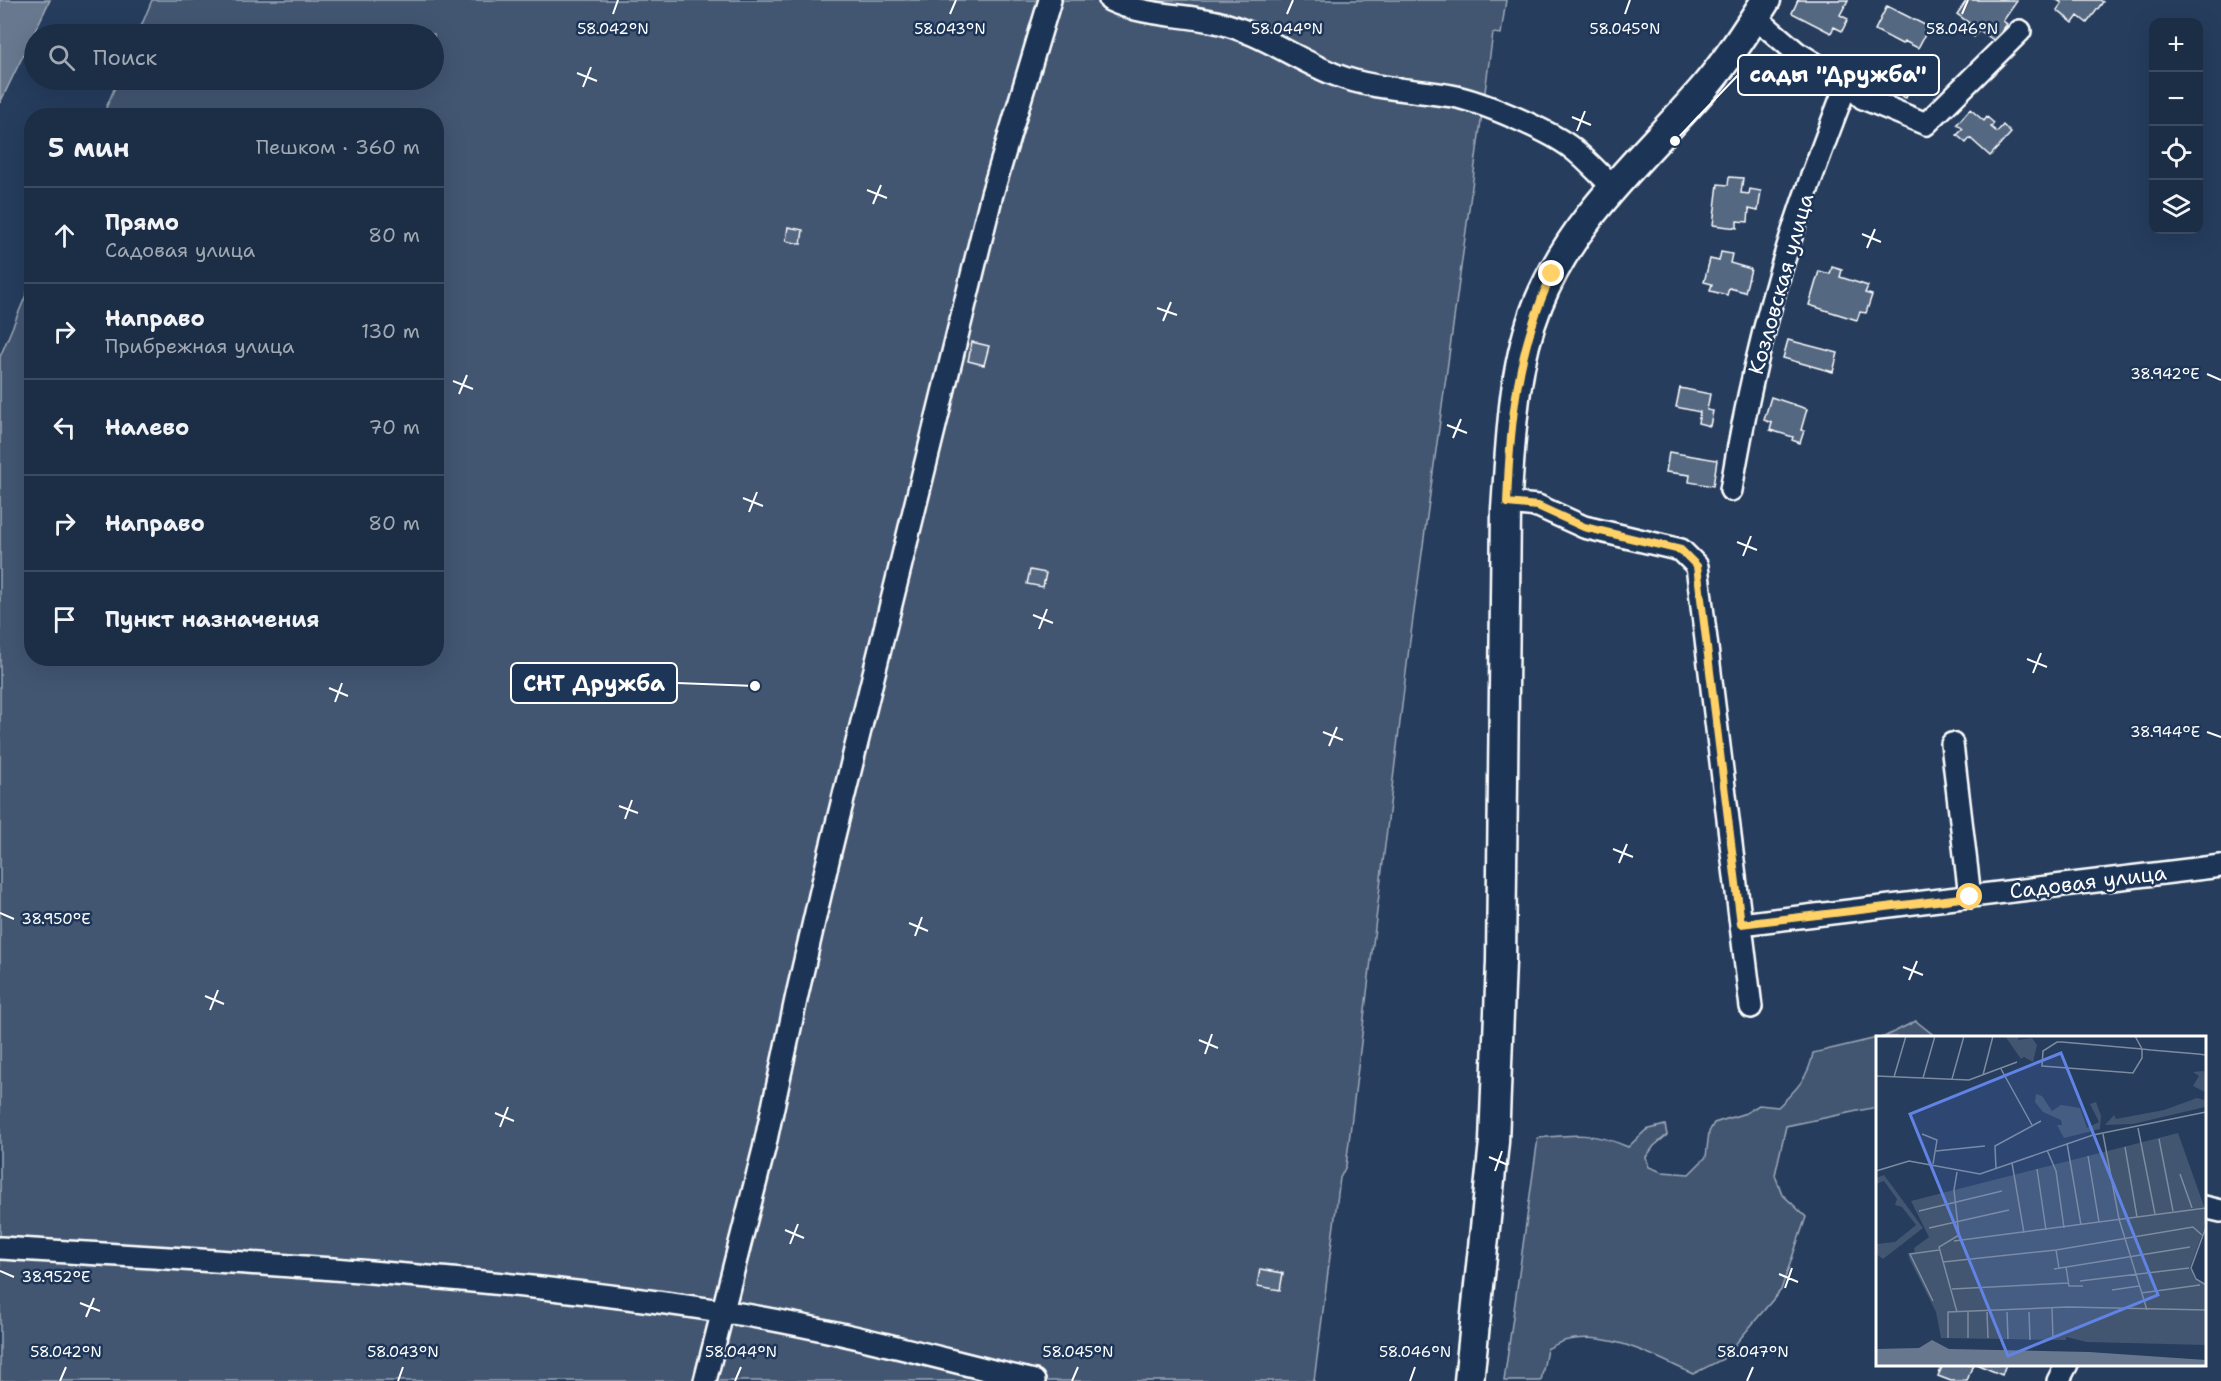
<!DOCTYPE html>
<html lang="ru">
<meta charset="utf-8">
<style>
:root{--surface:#1c2e46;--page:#293a51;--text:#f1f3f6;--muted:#a0a8b3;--line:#3a4a5f}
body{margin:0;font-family:"Shantell Sans",sans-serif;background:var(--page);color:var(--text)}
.controls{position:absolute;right:18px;top:18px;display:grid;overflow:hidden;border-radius:12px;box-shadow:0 6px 24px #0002}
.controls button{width:54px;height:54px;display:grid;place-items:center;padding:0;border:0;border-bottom:2px solid var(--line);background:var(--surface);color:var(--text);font:30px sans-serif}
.stop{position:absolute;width:18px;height:18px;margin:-14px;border:4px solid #ffd166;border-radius:50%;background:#fff}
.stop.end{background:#ffd166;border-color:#fff;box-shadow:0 2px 6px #0008}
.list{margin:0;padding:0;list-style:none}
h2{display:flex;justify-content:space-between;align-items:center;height:78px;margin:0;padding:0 24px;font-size:26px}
h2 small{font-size:20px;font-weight:400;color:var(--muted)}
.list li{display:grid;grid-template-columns:39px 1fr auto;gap:18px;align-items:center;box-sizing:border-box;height:96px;padding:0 24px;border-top:2px solid var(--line)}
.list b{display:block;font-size:22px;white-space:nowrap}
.list p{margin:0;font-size:20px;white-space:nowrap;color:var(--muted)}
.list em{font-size:20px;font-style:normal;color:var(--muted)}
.icon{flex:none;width:33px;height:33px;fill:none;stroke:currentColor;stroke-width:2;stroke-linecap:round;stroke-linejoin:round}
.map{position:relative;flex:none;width:2221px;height:1381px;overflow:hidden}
.search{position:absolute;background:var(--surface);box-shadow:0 6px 24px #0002;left:24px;top:24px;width:420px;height:66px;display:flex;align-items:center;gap:15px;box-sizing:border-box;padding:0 21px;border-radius:33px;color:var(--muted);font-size:22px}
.panel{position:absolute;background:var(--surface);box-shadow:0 6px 24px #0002;left:24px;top:108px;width:420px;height:558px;border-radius:24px}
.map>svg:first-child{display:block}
.green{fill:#425672;stroke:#a0aab8;stroke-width:1.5}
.water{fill:#67788e;stroke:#a4aebb;stroke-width:1.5}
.building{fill:#556781;stroke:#fff;stroke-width:1.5}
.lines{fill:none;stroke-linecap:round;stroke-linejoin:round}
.minor-casing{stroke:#fff;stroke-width:26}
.secondary-casing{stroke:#fff;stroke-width:33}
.minor{stroke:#1d3557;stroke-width:21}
.secondary{stroke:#1d3557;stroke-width:28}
.route{stroke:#ffd166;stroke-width:8}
.ticks{fill:none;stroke:#fff;stroke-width:2}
.labels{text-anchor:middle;stroke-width:5;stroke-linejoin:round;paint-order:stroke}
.street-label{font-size:21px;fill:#fff;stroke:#1d3557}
.inset-road{fill:none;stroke:#7d8b9e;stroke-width:1.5}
.view{fill:#6183e4;fill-opacity:0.15;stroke:#6183e4;stroke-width:3}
.inset-edge{fill:none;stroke:#fff;stroke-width:3}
.ticks-label{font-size:15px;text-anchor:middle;fill:#fff;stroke:#1d3557;stroke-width:5;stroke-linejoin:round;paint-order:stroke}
.leader{fill:none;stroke:#fff;stroke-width:2}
.callout-dot{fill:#fff;stroke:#1d3557;stroke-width:2}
.callout{fill:#1d3557;stroke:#fff;stroke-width:2}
.callout-label{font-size:22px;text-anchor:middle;font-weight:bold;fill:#fff}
</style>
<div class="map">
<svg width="2221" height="1381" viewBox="0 0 2221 1381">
<rect width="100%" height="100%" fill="#263d5e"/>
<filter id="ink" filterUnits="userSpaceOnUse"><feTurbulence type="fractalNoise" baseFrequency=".0167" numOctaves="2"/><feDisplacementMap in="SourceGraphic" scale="12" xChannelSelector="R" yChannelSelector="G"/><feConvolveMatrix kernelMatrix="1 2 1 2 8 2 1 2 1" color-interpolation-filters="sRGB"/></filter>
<g filter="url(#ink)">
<path class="green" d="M 152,0 L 1506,0 L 1501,34 L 1493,33 L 1409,648 L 1346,1166 L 1340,1178 L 1314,1381 L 0,1381 L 0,357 L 31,283 L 32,658 L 436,658 L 436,116 L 103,115 L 118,80 L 434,80 L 434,34 L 138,34 Z
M 1916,1021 L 1936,1037 L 1881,1037 L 1884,1037 Z
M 1877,1038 L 1877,1107 L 1786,1126 L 1775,1175 L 1782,1194 L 1806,1217 L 1781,1290 L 1723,1359 L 1693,1374 C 1655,1357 1611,1331 1568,1340 C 1561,1341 1553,1346 1547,1349 L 1541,1381 L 1504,1381 L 1538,1138 C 1575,1134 1594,1132 1628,1147 L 1646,1130 L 1665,1125 L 1667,1135 L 1654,1146 L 1646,1157 L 1649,1167 L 1662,1172 L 1689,1174 L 1706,1157 L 1709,1132 L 1714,1123 L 1746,1113 L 1759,1105 L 1778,1107 C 1796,1090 1809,1077 1813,1053 Z"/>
<path class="water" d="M 0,0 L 50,0 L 0,103 Z"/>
<path class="building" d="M 1798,0 L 1848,0 L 1840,15 L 1848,19 L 1842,31 L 1834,27 L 1831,33 L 1792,13 Z
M 1967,0 L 2017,0 L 2017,1 L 2003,21 L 2007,24 L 1995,41 L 1979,30 L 1974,37 L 1964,30 L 1969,23 L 1957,14 Z
M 2057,0 L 2100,0 L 2103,2 L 2087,23 L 2078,16 L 2073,23 L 2057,10 L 2062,3 Z
M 1887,6 L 1929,27 L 1918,48 L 1904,41 L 1902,44 L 1875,30 Z
M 1883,65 L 1914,78 L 1906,98 L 1875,85 Z
M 1970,109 L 1984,121 L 1987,117 L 1994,123 L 1991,127 L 1997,132 L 2003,125 L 2011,133 L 1990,156 L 1970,138 L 1966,143 L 1957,135 L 1963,129 L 1957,124 Z
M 1729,177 L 1743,178 L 1741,193 L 1749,194 L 1750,189 L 1761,191 L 1758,211 L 1749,209 L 1748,222 L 1737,221 L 1737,228 L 1713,225 L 1718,184 L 1728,185 Z
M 788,227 L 803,230 L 801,244 L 786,241 Z
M 1721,252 L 1732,254 L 1730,263 L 1751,269 L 1745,292 L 1729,288 L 1727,295 L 1710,291 L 1712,284 L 1704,282 L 1710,259 L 1719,261 Z
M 1832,267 L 1842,270 L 1840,277 L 1868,286 L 1865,293 L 1872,295 L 1866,313 L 1860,312 L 1857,320 L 1809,305 L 1819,271 L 1830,274 Z
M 1788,340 L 1838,353 L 1833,372 L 1783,358 Z
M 972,342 L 989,346 L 984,365 L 968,361 Z
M 1680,388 L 1710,394 L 1707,410 L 1713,411 L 1710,426 L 1698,423 L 1700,412 L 1676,407 Z
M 1771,397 L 1807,409 L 1801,430 L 1804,431 L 1800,443 L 1792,440 L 1793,437 L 1770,430 L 1772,423 L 1764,420 Z
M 1669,452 L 1717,460 L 1713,486 L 1689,482 L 1690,475 L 1666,472 Z
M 1030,570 L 1046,573 L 1043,587 L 1027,584 Z
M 1260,1269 L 1283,1273 L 1280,1290 L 1257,1286 Z
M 1937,1364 L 1973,1364 L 1967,1381 L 1951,1381 L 1938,1376 L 1942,1367 Z
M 1976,1364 L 2006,1364 L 2002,1375 Z"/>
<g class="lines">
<g class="minor-casing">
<path id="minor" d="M 1110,0 C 1143,16 1181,14 1216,22 C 1260,32 1295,59 1336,75 C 1371,89 1416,90 1452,96 C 1480,101 1551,131 1573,149 C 1587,160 1599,174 1612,186
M 1755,17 L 1796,52 L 1847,83 L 1863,98 L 1926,124 L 2020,31
M 1731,490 C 1747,395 1769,299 1801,207 C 1815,166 1831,125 1847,83
M 1507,503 L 1538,506 L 1584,527 L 1681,550 L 1697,566 L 1751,1007
M 1952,744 L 1970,897
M 1741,924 L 2221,866
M 2204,1207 L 2221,1211
M 0,1248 C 241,1262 482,1275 721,1311 C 827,1327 930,1356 1034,1381
M 705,1381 L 764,1149 L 797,995 L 830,852 L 992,194 L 1050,0
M 2058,1381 L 2067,1364"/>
</g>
<g class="secondary-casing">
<path id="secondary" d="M 1469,1381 L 1494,1142 L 1501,961 L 1506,509 C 1511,440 1512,369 1538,304 C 1574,216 1643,158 1703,89 C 1727,61 1746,31 1766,0"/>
</g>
<use href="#minor" class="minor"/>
<use href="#secondary" class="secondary"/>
</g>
</g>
<g class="lines" filter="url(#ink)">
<path class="route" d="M 1552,274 C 1517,350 1510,421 1507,503 L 1538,506 L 1584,527 L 1681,550 L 1697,566 L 1741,924 L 1970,897"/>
</g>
<path class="ticks" d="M 613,14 L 618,0M 950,14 L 956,0M 1287,14 L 1293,0M 1625,14 L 1630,0M 1962,14 L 1968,0M 577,73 L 597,81M 583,87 L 591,67M 1572,117 L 1591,125M 1577,131 L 1585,111M 867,190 L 887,198M 873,204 L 881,185M 1862,234 L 1881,242M 1867,248 L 1875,229M 1157,308 L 1177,315M 1163,321 L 1171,302M 2207,374 L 2221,380M 453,381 L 473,389M 459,394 L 467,375M 1447,425 L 1467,433M 1453,438 L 1461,419M 743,498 L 763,506M 749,512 L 757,492M 1737,542 L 1757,550M 1743,556 L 1751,536M 1033,615 L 1053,623M 1039,629 L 1047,609M 2027,659 L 2047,667M 2033,673 L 2041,653M 329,688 L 348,696M 335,702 L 342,683M 1323,732 L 1343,740M 2207,732 L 2221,737M 1329,746 L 1337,727M 619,806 L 638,813M 625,819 L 632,800M 1613,849 L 1633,857M 1619,863 L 1627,844M 0,913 L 14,919M 909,923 L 928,931M 915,936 L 922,917M 1903,967 L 1923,975M 1909,980 L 1917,961M 205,996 L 224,1004M 210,1010 L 218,990M 1199,1040 L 1218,1048M 1205,1054 L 1212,1034M 495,1113 L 514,1121M 500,1127 L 508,1107M 1489,1157 L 1508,1165M 1495,1171 L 1502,1151M 785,1230 L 804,1238M 790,1244 L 798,1224M 0,1271 L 14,1277M 1779,1274 L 1798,1282M 1785,1288 L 1792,1268M 80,1303 L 100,1311M 86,1317 L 94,1298M 60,1381 L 66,1367M 398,1381 L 403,1367M 735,1381 L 741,1367M 1072,1381 L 1078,1367M 1410,1381 L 1415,1367M 1747,1381 L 1753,1367"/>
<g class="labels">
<g class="street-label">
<text transform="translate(1781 284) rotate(-74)" y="7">Козловская улица</text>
<text transform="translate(2088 882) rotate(-7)" y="7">Садовая улица</text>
</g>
</g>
<g transform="translate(1876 1036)">
<rect width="330" height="330" fill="#263d5e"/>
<path d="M 129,0 L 143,0 L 142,4 L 156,2 L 161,9 L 157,26 L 148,21 L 145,23 ZM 328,35 L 330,44 L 330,69 L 329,71 L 257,88 L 229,89 L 238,79 L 240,83 L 288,74 L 321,62 L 328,64 L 329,56 L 317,50 L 323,40 L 317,36 ZM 160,58 L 166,60 L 176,75 L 185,69 L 204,72 L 211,92 L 223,86 L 214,68 L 220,66 L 225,80 L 224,93 L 188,102 L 181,89 L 186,89 L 185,84 L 167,76 L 159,66 ZM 302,97 L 330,176 L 328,193 L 314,231 L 319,243 L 330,249 L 330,309 L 211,306 L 190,301 L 190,304 L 65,302 L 60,276 L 33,222 L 32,217 L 39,216 L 38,212 L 53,201 L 35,165 ZM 8,139 L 47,192 L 7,223 L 0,218 L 0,208 L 19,206 L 40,189 L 26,171 L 19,169 L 21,163 L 8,145 L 0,148 L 0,142 Z" fill="#425672"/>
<path d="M 56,304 L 73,313 L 213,316 L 330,324 L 330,330 L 0,330 L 0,313 L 43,312 Z" fill="#67788e"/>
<path class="inset-road" d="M 259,0 L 266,13 L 266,22 L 257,37 L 166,30 L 167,15 L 181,6 L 186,6 L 209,8 L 266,13 L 275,14 L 322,18 L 330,19M 125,33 L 156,89M 107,39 L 117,0M 0,40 L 93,44 L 141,26M 18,41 L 30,0M 47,42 L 59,0M 76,43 L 88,0M 262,92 L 279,178M 46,98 L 61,104 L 57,128M 227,98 L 243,183 L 271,274M 283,103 L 297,175M 191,107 L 205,189M 249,111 L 261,181M 171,114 L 180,135 L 188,192M 60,115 L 109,110M 212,120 L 223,186M 136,127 L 148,197M 120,133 L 119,110 L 165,85M 161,133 L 170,194M 0,135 L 33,125 L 104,138 L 217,99 L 330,76M 304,138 L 316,172M 43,175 L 126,155M 330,191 L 315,232 L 320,243 L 330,249M 53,192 L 133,174M 78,205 L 330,172M 180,214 L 183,232M 67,226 L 180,214 L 317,191 L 326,199M 190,231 L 193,250 L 207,250M 178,233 L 314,211M 204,245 L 313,232M 76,253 L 192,247M 236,254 L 263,250M 265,257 L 324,249M 57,265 L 34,218 L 63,214M 176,272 L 177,303M 81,276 L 63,211 L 83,199 L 78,154 L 81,136M 92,276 L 92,302M 111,276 L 112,302M 131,276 L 132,303M 153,276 L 154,304M 72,302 L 72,276 L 192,271 L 330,274"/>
<path class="view" d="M 185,17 L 282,259 L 132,320 L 34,78 Z"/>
<rect width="330" height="330" class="inset-edge"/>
</g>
<g class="ticks-label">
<text x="613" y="34">58.042°N</text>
<text x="950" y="34">58.043°N</text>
<text x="1287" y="34">58.044°N</text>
<text x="1625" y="34">58.045°N</text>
<text x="1962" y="34">58.046°N</text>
<text x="2165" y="379">38.942°E</text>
<text x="2165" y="737">38.944°E</text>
<text x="56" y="924">38.950°E</text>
<text x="56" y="1282">38.952°E</text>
<text x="66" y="1357">58.042°N</text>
<text x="403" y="1357">58.043°N</text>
<text x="741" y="1357">58.044°N</text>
<text x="1078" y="1357">58.045°N</text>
<text x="1415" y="1357">58.046°N</text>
<text x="1753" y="1357">58.047°N</text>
</g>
<path class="leader" d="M1675 141L1738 75M755 686L677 683"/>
<g class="callout-dot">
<circle cx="1675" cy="141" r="6"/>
<circle cx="755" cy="686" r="6"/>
</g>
<g class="callout">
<rect x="1738" y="55" width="201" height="40" rx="6"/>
<rect x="511" y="663" width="166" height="40" rx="6"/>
</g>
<g class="callout-label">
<text x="1838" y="82">сады "Дружба"</text>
<text x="594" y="691">СНТ Дружба</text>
</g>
</svg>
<div class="controls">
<button>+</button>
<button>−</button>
<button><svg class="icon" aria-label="locate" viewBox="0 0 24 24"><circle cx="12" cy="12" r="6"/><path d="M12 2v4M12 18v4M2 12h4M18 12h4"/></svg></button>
<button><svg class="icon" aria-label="layers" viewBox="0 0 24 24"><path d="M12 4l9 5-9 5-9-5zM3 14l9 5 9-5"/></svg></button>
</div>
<div class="stop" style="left:1970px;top:897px"></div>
<div class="stop end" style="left:1552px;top:274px"></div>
<div class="search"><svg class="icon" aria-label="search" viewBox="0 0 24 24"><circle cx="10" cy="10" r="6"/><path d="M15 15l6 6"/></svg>Поиск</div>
<section class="panel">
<h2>5 мин<small>Пешком · 360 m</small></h2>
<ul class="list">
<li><svg class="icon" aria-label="ahead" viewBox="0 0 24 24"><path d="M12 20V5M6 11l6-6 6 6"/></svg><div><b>Прямо</b><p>Садовая улица</p></div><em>80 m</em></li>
<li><svg class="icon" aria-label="right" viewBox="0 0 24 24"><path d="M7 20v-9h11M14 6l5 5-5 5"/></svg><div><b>Направо</b><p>Прибрежная улица</p></div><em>130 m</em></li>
<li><svg class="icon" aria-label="left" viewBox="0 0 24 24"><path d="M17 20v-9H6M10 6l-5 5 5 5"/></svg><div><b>Налево</b></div><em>70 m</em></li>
<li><svg class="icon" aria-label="right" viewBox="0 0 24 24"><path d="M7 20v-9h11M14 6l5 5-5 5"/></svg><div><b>Направо</b></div><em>80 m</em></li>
<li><svg class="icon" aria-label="arrive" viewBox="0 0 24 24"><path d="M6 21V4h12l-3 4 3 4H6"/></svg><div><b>Пункт назначения</b></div></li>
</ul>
</section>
</div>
